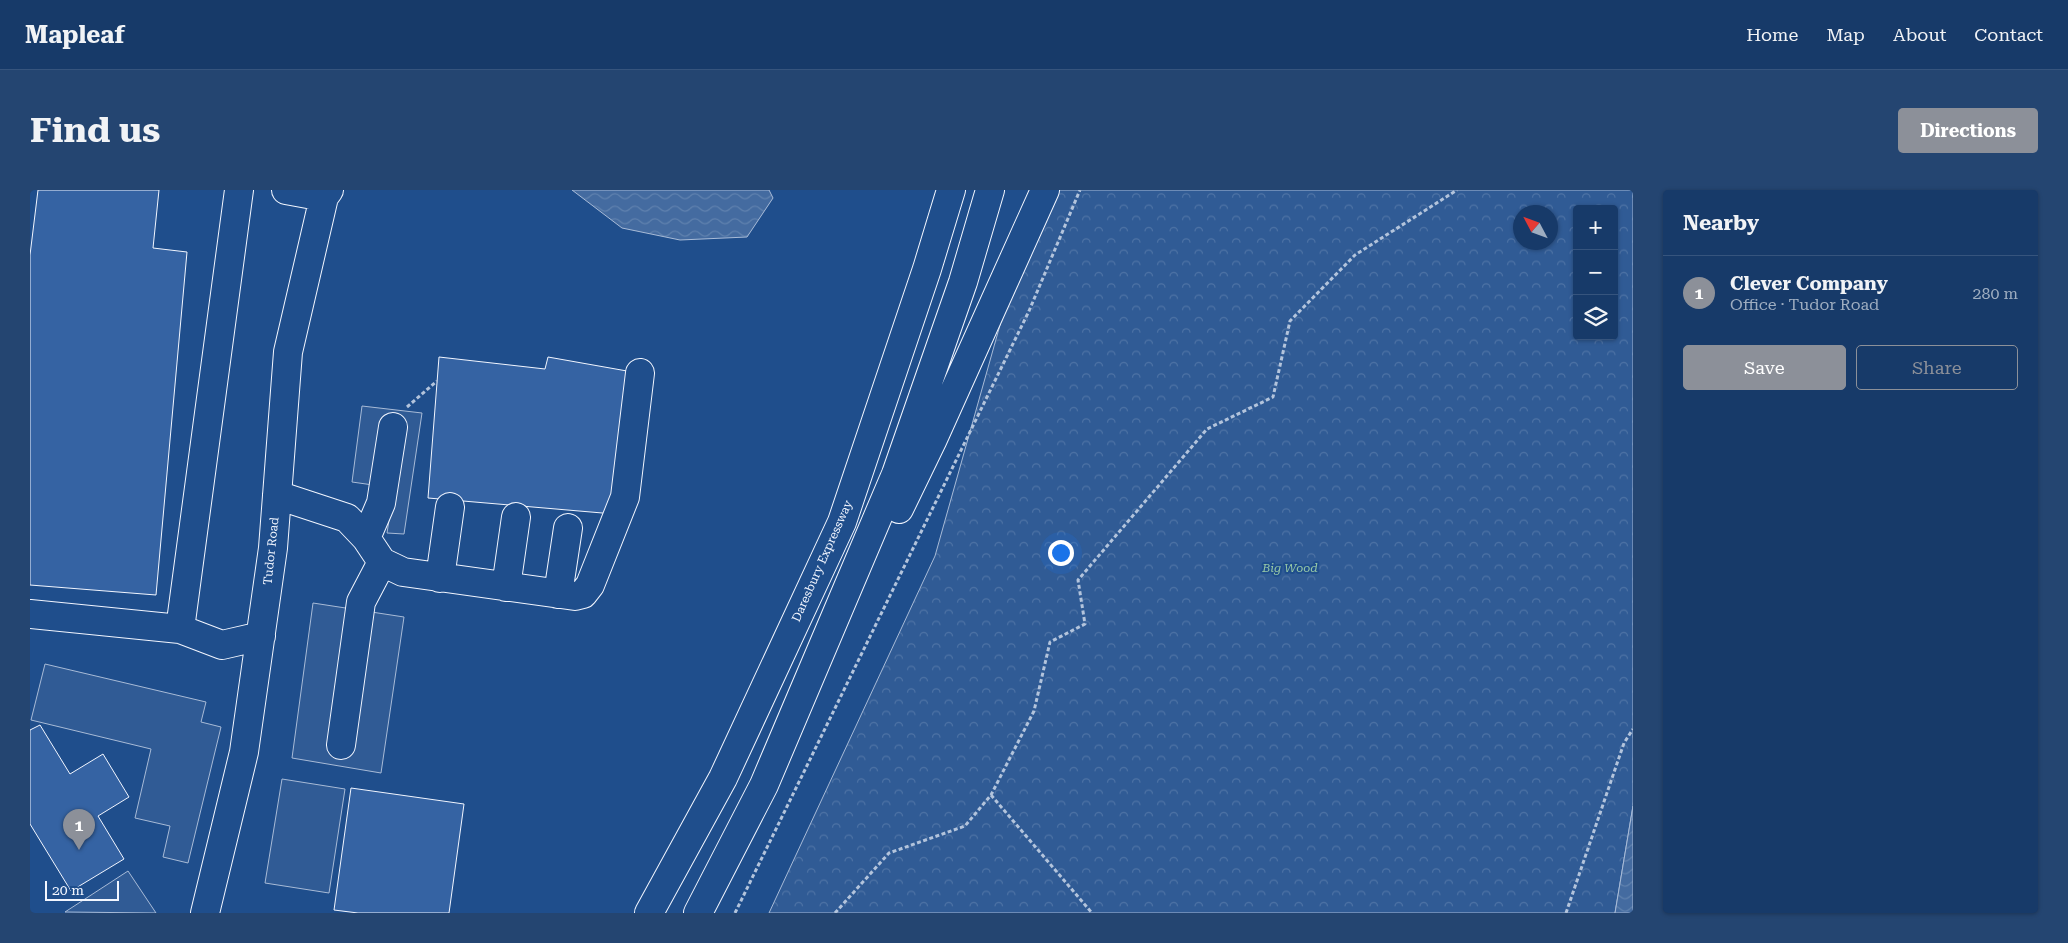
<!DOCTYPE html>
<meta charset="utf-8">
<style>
:root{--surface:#173a69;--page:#244571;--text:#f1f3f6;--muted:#9eadc0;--line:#36547d;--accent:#8c9099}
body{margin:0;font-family:"Roboto Serif",serif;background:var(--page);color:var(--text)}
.controls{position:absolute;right:15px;top:15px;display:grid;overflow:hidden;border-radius:5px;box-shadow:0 1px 4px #0004}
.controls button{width:45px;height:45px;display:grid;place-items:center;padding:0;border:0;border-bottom:1px solid var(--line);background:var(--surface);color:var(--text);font:25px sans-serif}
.compass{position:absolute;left:1483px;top:15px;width:45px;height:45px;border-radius:50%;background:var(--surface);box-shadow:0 1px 4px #0004;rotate:311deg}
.scale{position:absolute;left:15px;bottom:12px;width:74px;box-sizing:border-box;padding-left:5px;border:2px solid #f2f6ff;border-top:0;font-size:14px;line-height:18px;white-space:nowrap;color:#f2f6ff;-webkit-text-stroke:4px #1f4e8c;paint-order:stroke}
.you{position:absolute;left:1030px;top:362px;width:18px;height:18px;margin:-12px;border:4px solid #fff;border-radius:50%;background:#1a73e8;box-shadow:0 0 0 8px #1a73e833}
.badge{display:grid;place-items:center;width:32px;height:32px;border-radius:50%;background:var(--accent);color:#fff;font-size:16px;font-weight:700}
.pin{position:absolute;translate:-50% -41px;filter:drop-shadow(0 1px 2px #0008)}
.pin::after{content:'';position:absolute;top:26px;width:18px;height:15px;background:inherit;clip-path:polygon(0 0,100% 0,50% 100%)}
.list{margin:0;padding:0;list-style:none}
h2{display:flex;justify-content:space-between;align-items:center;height:65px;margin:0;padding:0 20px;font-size:21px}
h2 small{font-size:16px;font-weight:400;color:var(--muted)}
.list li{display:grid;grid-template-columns:32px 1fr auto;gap:15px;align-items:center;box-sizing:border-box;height:75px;padding:0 20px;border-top:1px solid var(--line)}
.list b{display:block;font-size:19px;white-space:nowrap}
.list p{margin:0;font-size:16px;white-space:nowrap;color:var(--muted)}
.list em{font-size:16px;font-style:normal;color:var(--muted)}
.actions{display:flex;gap:10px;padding:15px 20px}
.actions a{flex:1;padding:11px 0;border:1px solid var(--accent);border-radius:5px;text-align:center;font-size:18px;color:var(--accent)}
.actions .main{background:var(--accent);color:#fff}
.icon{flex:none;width:28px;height:28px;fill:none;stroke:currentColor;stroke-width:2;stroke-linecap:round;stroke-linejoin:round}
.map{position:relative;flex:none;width:1603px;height:723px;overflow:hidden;border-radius:5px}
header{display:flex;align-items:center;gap:30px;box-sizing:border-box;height:70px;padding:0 25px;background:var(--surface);border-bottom:1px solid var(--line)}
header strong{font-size:24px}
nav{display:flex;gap:28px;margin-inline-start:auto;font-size:18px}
.intro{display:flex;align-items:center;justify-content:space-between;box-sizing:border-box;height:120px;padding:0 30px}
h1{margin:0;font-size:35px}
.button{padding:12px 22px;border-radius:5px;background:var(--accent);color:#fff;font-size:18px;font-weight:700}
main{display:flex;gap:30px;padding:0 30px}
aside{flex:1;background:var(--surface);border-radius:5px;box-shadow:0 1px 4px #0004}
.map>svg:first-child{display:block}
.forest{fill:url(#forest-crowns);stroke:#a8bbd7;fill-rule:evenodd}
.built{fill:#305b95;stroke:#a8bbd7}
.water{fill:url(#water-waves);stroke:#a8bbd7}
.building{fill:#3563a3;stroke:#f2f6ff}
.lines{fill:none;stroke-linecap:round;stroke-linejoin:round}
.minor-casing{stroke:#f2f6ff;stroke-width:30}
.major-casing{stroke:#f2f6ff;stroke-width:30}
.path{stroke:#b3c4dc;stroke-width:3;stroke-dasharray:4 2.5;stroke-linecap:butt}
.minor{stroke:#1f4e8c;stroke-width:28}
.major{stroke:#1f4e8c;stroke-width:28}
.labels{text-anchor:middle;stroke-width:4;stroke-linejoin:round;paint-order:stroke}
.street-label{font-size:12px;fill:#f2f6ff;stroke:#1f4e8c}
.park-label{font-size:12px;font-style:italic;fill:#97c8a6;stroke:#1f4e8c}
</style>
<header>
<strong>Mapleaf</strong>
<nav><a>Home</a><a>Map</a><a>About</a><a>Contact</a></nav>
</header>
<div class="intro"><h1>Find us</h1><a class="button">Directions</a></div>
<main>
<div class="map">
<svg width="1603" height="723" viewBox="0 0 1603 723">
<defs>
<pattern id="forest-crowns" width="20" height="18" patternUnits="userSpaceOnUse" patternTransform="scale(1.25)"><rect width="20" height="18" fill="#305b95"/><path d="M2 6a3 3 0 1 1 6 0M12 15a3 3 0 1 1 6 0" fill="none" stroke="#4e73a5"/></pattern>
<pattern id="water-waves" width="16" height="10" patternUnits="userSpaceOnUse" patternTransform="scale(1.25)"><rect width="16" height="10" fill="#446ba0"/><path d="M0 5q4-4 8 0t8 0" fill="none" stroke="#5f81ae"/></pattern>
</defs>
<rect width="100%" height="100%" fill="#1f4e8c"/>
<path class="forest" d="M 1008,0 L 1603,0 L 1603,616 L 1585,723 L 739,723 L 905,366 ZM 1547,19 L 1584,19 L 1584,146 L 1547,146 ZM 1490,22 L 1520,22 L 1520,52 L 1490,52 Z"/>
<path class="built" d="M 332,216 L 392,223 L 374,344 L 357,343 L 364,298 L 322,292 Z
M 283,413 L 374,427 L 351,583 L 262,568 Z
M 15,474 L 176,512 L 171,532 L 191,537 L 158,673 L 133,667 L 140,636 L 105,628 L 121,559 L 1,530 Z
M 252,589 L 315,599 L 299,703 L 235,693 Z
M 98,681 L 126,723 L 35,722 Z"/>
<path class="water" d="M 542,0 L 739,0 L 743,8 L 717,47 L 650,50 L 592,38 Z
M 1603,616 L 1603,723 L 1585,723 Z"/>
<path class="building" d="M 8,0 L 129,0 L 123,58 L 157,62 L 126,405 L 0,395 L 0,65 Z
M 409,167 L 515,179 L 518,167 L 597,181 L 584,324 L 398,308 Z
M 10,535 L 40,584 L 73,564 L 99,607 L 68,626 L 94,669 L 41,701 L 0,634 L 0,540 Z
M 321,598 L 434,614 L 419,723 L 328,723 L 304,720 Z"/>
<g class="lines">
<g class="minor-casing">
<path id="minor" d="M 209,0 L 150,439 L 192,455 L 231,446
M 256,0 L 294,7
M 247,305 L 317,328 L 336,348 L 352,372 L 373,382 L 545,406 L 553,404 L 560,395 L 595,307 L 610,183
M 336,348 L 351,313 L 363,237
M 410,388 L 420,317
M 476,397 L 486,327
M 528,404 L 538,338
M 0,424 L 150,439
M 311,555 L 331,412 L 352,372
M 175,723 L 214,562 L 243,358 L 258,162 L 294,7 L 299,0"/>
</g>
<g class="major-casing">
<path id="major" d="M 869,319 L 902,251 L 1015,0
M 619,723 L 693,588 L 812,332 L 897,79 L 921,0
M 668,723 L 734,595 L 866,284 L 933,92 L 960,0"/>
</g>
<path class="path" d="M 377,217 L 407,191
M 961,605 L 1062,723
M 705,723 L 999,121 L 1050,0
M 805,723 L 859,663 L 935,636 L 961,605 L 1004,521 L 1020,452 L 1055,434 L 1048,390 L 1177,239 L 1243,207 L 1260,131 L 1325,65 L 1427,0
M 1536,723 L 1594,553 L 1603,539"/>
<use href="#minor" class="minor"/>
<use href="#major" class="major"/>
</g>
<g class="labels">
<g class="street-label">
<text transform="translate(241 361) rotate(-84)" y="4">Tudor Road</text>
<text transform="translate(792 371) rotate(-66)" y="4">Daresbury Expressway</text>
</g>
<g class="park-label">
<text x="1260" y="382">Big Wood</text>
</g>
</g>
</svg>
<div class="controls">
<button>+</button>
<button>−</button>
<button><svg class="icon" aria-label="layers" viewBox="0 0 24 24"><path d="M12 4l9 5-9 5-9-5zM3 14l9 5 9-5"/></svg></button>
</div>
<svg class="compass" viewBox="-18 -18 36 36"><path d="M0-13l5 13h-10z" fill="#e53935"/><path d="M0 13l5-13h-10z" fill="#9eadc0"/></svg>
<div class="scale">20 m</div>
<div class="you"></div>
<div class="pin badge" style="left:49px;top:660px">1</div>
</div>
<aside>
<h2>Nearby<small></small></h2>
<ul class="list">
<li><span class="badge">1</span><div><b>Clever Company</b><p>Office · Tudor Road</p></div><em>280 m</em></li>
</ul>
<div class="actions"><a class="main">Save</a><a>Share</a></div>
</aside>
</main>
